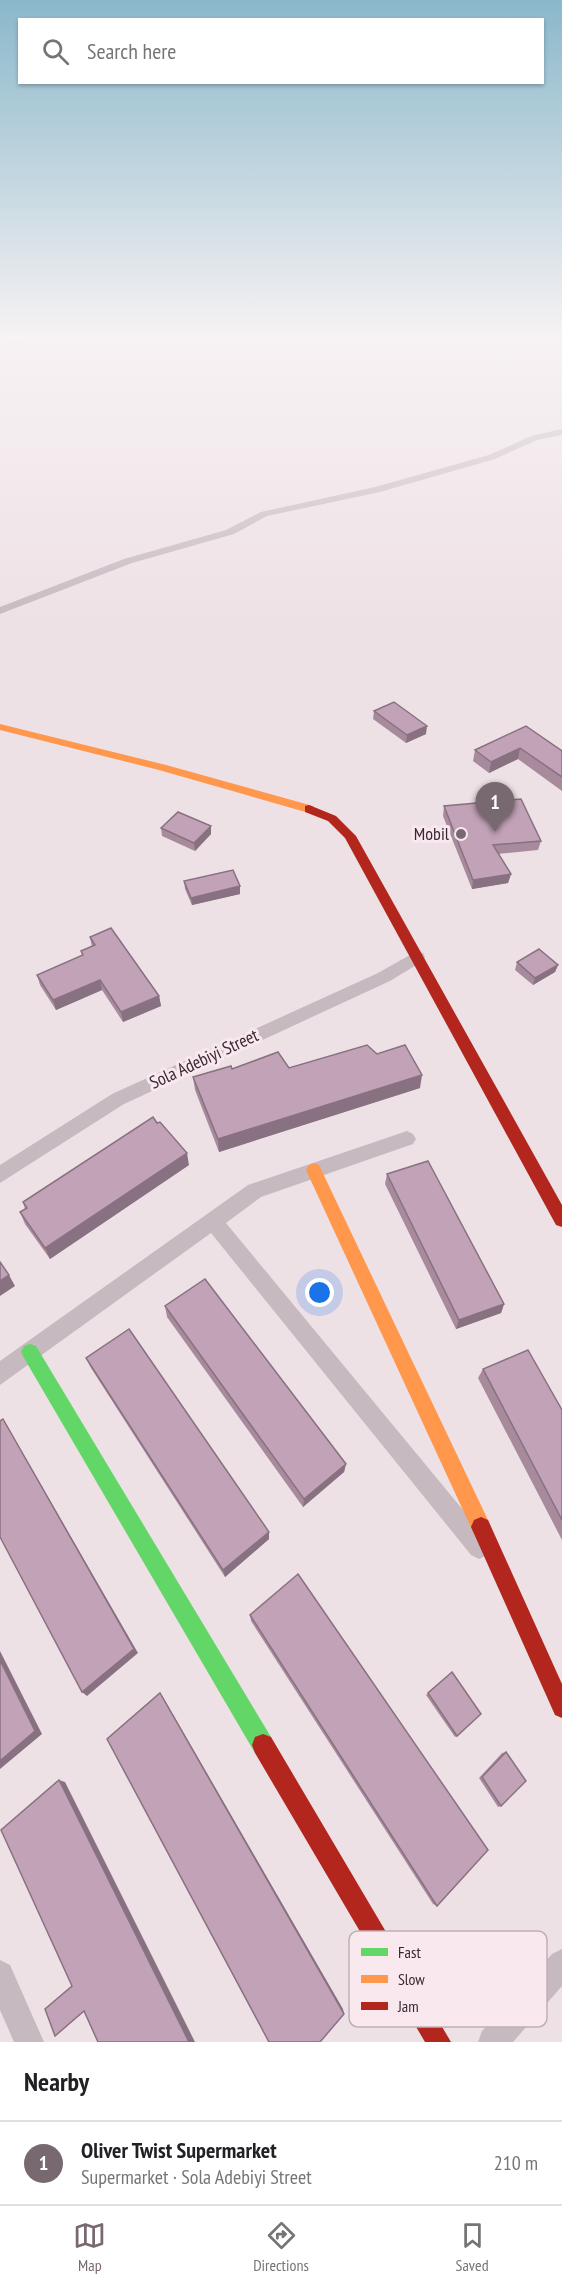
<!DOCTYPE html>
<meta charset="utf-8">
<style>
:root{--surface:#fff;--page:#f6f6f6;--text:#202124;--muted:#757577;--line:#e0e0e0;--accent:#786971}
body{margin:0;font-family:"PT Sans Narrow",sans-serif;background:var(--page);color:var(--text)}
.you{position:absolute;left:320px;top:1293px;width:21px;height:21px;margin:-15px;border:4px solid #fff;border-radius:50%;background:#1a73e8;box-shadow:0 0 0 9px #1a73e833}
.badge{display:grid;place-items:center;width:39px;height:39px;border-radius:50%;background:var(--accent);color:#fff;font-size:20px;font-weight:700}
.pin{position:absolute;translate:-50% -50px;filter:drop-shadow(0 2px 3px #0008)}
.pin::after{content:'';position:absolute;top:32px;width:21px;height:18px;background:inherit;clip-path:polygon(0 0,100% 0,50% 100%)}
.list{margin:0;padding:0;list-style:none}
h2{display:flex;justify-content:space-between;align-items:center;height:78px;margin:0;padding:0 24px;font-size:26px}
h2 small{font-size:20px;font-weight:400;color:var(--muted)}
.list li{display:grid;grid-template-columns:39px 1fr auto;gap:18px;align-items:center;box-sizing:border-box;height:84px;padding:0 24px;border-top:2px solid var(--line)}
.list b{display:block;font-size:22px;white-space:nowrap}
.list p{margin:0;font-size:20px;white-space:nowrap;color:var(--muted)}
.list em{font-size:20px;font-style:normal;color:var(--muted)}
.icon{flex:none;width:33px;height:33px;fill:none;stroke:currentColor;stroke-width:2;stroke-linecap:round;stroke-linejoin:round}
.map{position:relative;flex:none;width:562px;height:2042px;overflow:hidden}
.search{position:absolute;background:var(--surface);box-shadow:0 2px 4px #0004;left:18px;right:18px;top:18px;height:66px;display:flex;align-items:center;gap:15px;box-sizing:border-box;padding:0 21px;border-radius:0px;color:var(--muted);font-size:22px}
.sheet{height:162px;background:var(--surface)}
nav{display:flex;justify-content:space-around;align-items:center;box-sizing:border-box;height:84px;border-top:2px solid var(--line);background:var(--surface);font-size:16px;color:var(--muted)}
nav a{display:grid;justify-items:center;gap:3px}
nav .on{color:var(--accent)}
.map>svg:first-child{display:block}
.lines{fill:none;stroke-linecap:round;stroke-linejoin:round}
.street{fill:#c6bac0;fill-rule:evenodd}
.fast{fill:#63d668;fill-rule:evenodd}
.slow{fill:#ff974d;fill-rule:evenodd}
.jam{fill:#b3261e;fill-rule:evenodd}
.wall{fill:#a78b9d}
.shaded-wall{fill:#887180}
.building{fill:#c2a2b7;stroke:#887180;stroke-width:1.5}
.poi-dot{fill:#786971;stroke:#fae8ef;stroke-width:2}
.labels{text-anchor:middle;stroke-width:6;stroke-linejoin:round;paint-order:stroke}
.poi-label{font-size:18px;fill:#382832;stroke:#fae8ef;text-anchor:end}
.street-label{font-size:18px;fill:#382832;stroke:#fae8ef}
.key{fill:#fae8ef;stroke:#c0aeb6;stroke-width:1.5}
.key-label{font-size:16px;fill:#382832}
</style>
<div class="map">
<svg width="562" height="2042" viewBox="0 0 562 2042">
<rect width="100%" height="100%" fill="#eee1e6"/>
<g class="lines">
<path class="street" d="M 37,337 L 53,337 L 0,348 L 0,344 Z
M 562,429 L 562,435 L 537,440 L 495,459 L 380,492 L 267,516 L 234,534 L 132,563 L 0,614 L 0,607 L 124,559 L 226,530 L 261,512 L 375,487 L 489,455 L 531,436 Z
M 417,951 L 423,953 L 425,957 L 423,961 L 390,981 L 124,1104 L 0,1183 L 0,1165 L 112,1094 L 378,973 Z
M 407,1131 L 413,1134 L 416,1139 L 413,1144 L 261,1197 L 226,1223 L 487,1539 L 491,1547 L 487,1555 L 479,1559 L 471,1555 L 211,1233 L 0,1385 L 0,1361 L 248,1185 Z
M 562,1949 L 562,1986 L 513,2042 L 478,2042 L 482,2031 L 552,1954 Z
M 0,1960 L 10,1965 L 44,2042 L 14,2042 L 0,2010 Z"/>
<path class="fast" d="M 30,1344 L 36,1346 L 271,1737 L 274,1745 L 271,1753 L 263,1756 L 255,1753 L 24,1358 L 21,1352 L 24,1346 Z"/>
<path class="slow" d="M 0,724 L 166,765 L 313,806 L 315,809 L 309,813 L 159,770 L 0,730 Z
M 314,1163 L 319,1165 L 488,1520 L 491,1527 L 488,1534 L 481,1537 L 474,1534 L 306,1170 L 309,1165 Z"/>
<path class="jam" d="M 309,805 L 336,816 L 356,836 L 562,1205 L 562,1227 L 556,1225 L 345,838 L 328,821 L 305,812 L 305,806 Z
M 481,1517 L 488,1520 L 562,1684 L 562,1718 L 555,1715 L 471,1527 L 474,1520 Z
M 263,1734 L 271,1737 L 451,2042 L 425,2042 L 255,1753 L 252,1745 L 255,1737 Z"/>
</g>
<path class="wall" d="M 374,711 L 426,734 L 406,743 L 373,719 Z
M 526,726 L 562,751 L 562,791 L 518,759 L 489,773 L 473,761 L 475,750 Z
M 444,806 L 541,841 L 538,850 L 498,854 L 511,874 L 508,883 L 472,889 L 443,816 Z
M 161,828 L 211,834 L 195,851 L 162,836 Z
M 184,881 L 240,886 L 240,894 L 192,905 L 185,889 Z
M 90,937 L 159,996 L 161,1006 L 123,1022 L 102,990 L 56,1010 L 40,985 L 37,975 L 82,955 L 81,951 L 92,947 Z
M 517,962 L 558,965 L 555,972 L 533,985 L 515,970 Z
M 377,1054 L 420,1088 L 219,1152 L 195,1090 L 193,1077 L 232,1069 L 289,1068 Z
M 189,1165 L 50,1259 L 25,1224 L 20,1212 L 25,1209 L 23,1202 Z
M 387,1174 L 504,1304 L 501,1313 L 456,1329 L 385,1184 Z
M 165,1306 L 346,1464 L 344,1472 L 303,1507 L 167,1317 Z
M 86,1358 L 269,1539 L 225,1577 L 91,1368 Z
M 483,1369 L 562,1410 L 562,1540 L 478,1378 Z
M 250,1615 L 437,1906 L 433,1904 L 251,1621 Z
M 452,1672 L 457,1736 L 455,1737 L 426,1695 Z
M 506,1752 L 501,1806 L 498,1807 L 479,1778 L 502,1753 Z"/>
<path class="shaded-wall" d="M 427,726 L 426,734 L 406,743 L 407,735 Z
M 520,748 L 518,759 L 489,773 L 491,762 Z
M 211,826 L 211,834 L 195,851 L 194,843 Z
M 511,874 L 508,883 L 472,889 L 473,880 Z
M 240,886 L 240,894 L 192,905 L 191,898 Z
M 558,965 L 555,972 L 533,985 L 535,978 Z
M 100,980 L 102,990 L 56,1010 L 53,1000 Z
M 159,996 L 161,1006 L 123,1022 L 121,1012 Z
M 422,1075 L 420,1088 L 219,1152 L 218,1139 Z
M 187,1153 L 189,1165 L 50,1259 L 45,1248 Z
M 9,1275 L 15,1286 L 0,1296 L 0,1281 Z
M 504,1304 L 501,1313 L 456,1329 L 459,1320 Z
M 3,1419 L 138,1653 L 87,1696 L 82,1692 Z
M 346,1464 L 344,1472 L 303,1507 L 304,1499 Z
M 269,1532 L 269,1539 L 225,1577 L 223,1570 Z
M 0,1651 L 42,1734 L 0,1769 Z
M 160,1693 L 163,1697 L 343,2009 L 344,2014 Z
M 59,1780 L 65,1782 L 195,2042 L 189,2042 Z"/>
<path class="building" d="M 394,702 L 427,726 L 407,735 L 374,711 Z
M 526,726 L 562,751 L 562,777 L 520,748 L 491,762 L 475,750 Z
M 521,799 L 541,841 L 493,845 L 511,874 L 473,880 L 444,806 Z
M 178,812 L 211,826 L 194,843 L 161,828 Z
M 233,870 L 240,886 L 191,898 L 184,881 Z
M 111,928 L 159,996 L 121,1012 L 100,980 L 53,1000 L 37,975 L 83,955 L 81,951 L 95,945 L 90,937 Z
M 539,949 L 558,965 L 535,978 L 517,962 Z
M 367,1045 L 377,1054 L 405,1045 L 422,1075 L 218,1139 L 193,1077 L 231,1066 L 232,1069 L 278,1052 L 289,1068 Z
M 153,1117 L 157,1123 L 160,1122 L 187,1153 L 45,1248 L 20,1212 L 27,1208 L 23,1202 Z
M 428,1161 L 504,1304 L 459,1320 L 387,1174 Z
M 0,1262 L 9,1275 L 0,1281 Z
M 205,1279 L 346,1464 L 304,1499 L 165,1306 Z
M 129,1329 L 269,1532 L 223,1570 L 86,1358 Z
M 528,1350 L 562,1410 L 562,1520 L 483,1369 Z
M 3,1419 L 134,1649 L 82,1692 L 0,1537 L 0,1421 Z
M 298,1574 L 488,1850 L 437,1906 L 250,1615 Z
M 0,1660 L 35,1731 L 0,1761 Z
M 452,1672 L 481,1714 L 457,1736 L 428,1693 Z
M 160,1693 L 344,2014 L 320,2042 L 269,2042 L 107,1739 Z
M 506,1752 L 526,1781 L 501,1806 L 482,1777 Z
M 59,1780 L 189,2042 L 98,2042 L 84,2011 L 55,2036 L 45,2009 L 72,1986 L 1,1830 Z"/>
<linearGradient id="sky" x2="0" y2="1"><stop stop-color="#8ab8ca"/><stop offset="0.54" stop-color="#f7f2f4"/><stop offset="1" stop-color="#f7f2f4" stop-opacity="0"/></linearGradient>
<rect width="562" height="623" fill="url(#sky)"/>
<circle class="poi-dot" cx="461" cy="834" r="6"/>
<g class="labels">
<g class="poi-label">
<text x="449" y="840">Mobil</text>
</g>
<g class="street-label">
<text transform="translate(204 1059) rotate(-25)" y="6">Sola Adebiyi Street</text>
</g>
</g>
<rect x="349" y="1931" width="198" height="96" rx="9" class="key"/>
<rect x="361" y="1948" width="27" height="8" fill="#63d668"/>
<rect x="361" y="1975" width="27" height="8" fill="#ff974d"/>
<rect x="361" y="2002" width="27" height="8" fill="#b3261e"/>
<g class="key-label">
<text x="398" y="1958">Fast</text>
<text x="398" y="1985">Slow</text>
<text x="398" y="2012">Jam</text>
</g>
</svg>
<div class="you"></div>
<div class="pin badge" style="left:495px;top:832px">1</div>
<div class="search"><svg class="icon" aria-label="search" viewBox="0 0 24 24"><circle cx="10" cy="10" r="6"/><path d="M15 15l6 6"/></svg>Search here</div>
</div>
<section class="sheet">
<h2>Nearby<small></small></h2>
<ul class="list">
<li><span class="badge">1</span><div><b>Oliver Twist Supermarket</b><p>Supermarket · Sola Adebiyi Street</p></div><em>210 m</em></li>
</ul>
</section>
<nav>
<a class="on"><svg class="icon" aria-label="map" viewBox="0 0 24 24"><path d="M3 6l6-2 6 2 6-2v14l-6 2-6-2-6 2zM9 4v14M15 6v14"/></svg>Map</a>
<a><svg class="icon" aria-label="directions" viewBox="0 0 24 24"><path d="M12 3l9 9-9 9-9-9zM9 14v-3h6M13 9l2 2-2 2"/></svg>Directions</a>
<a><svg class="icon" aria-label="saved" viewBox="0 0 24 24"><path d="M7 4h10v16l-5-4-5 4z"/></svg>Saved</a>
</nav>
